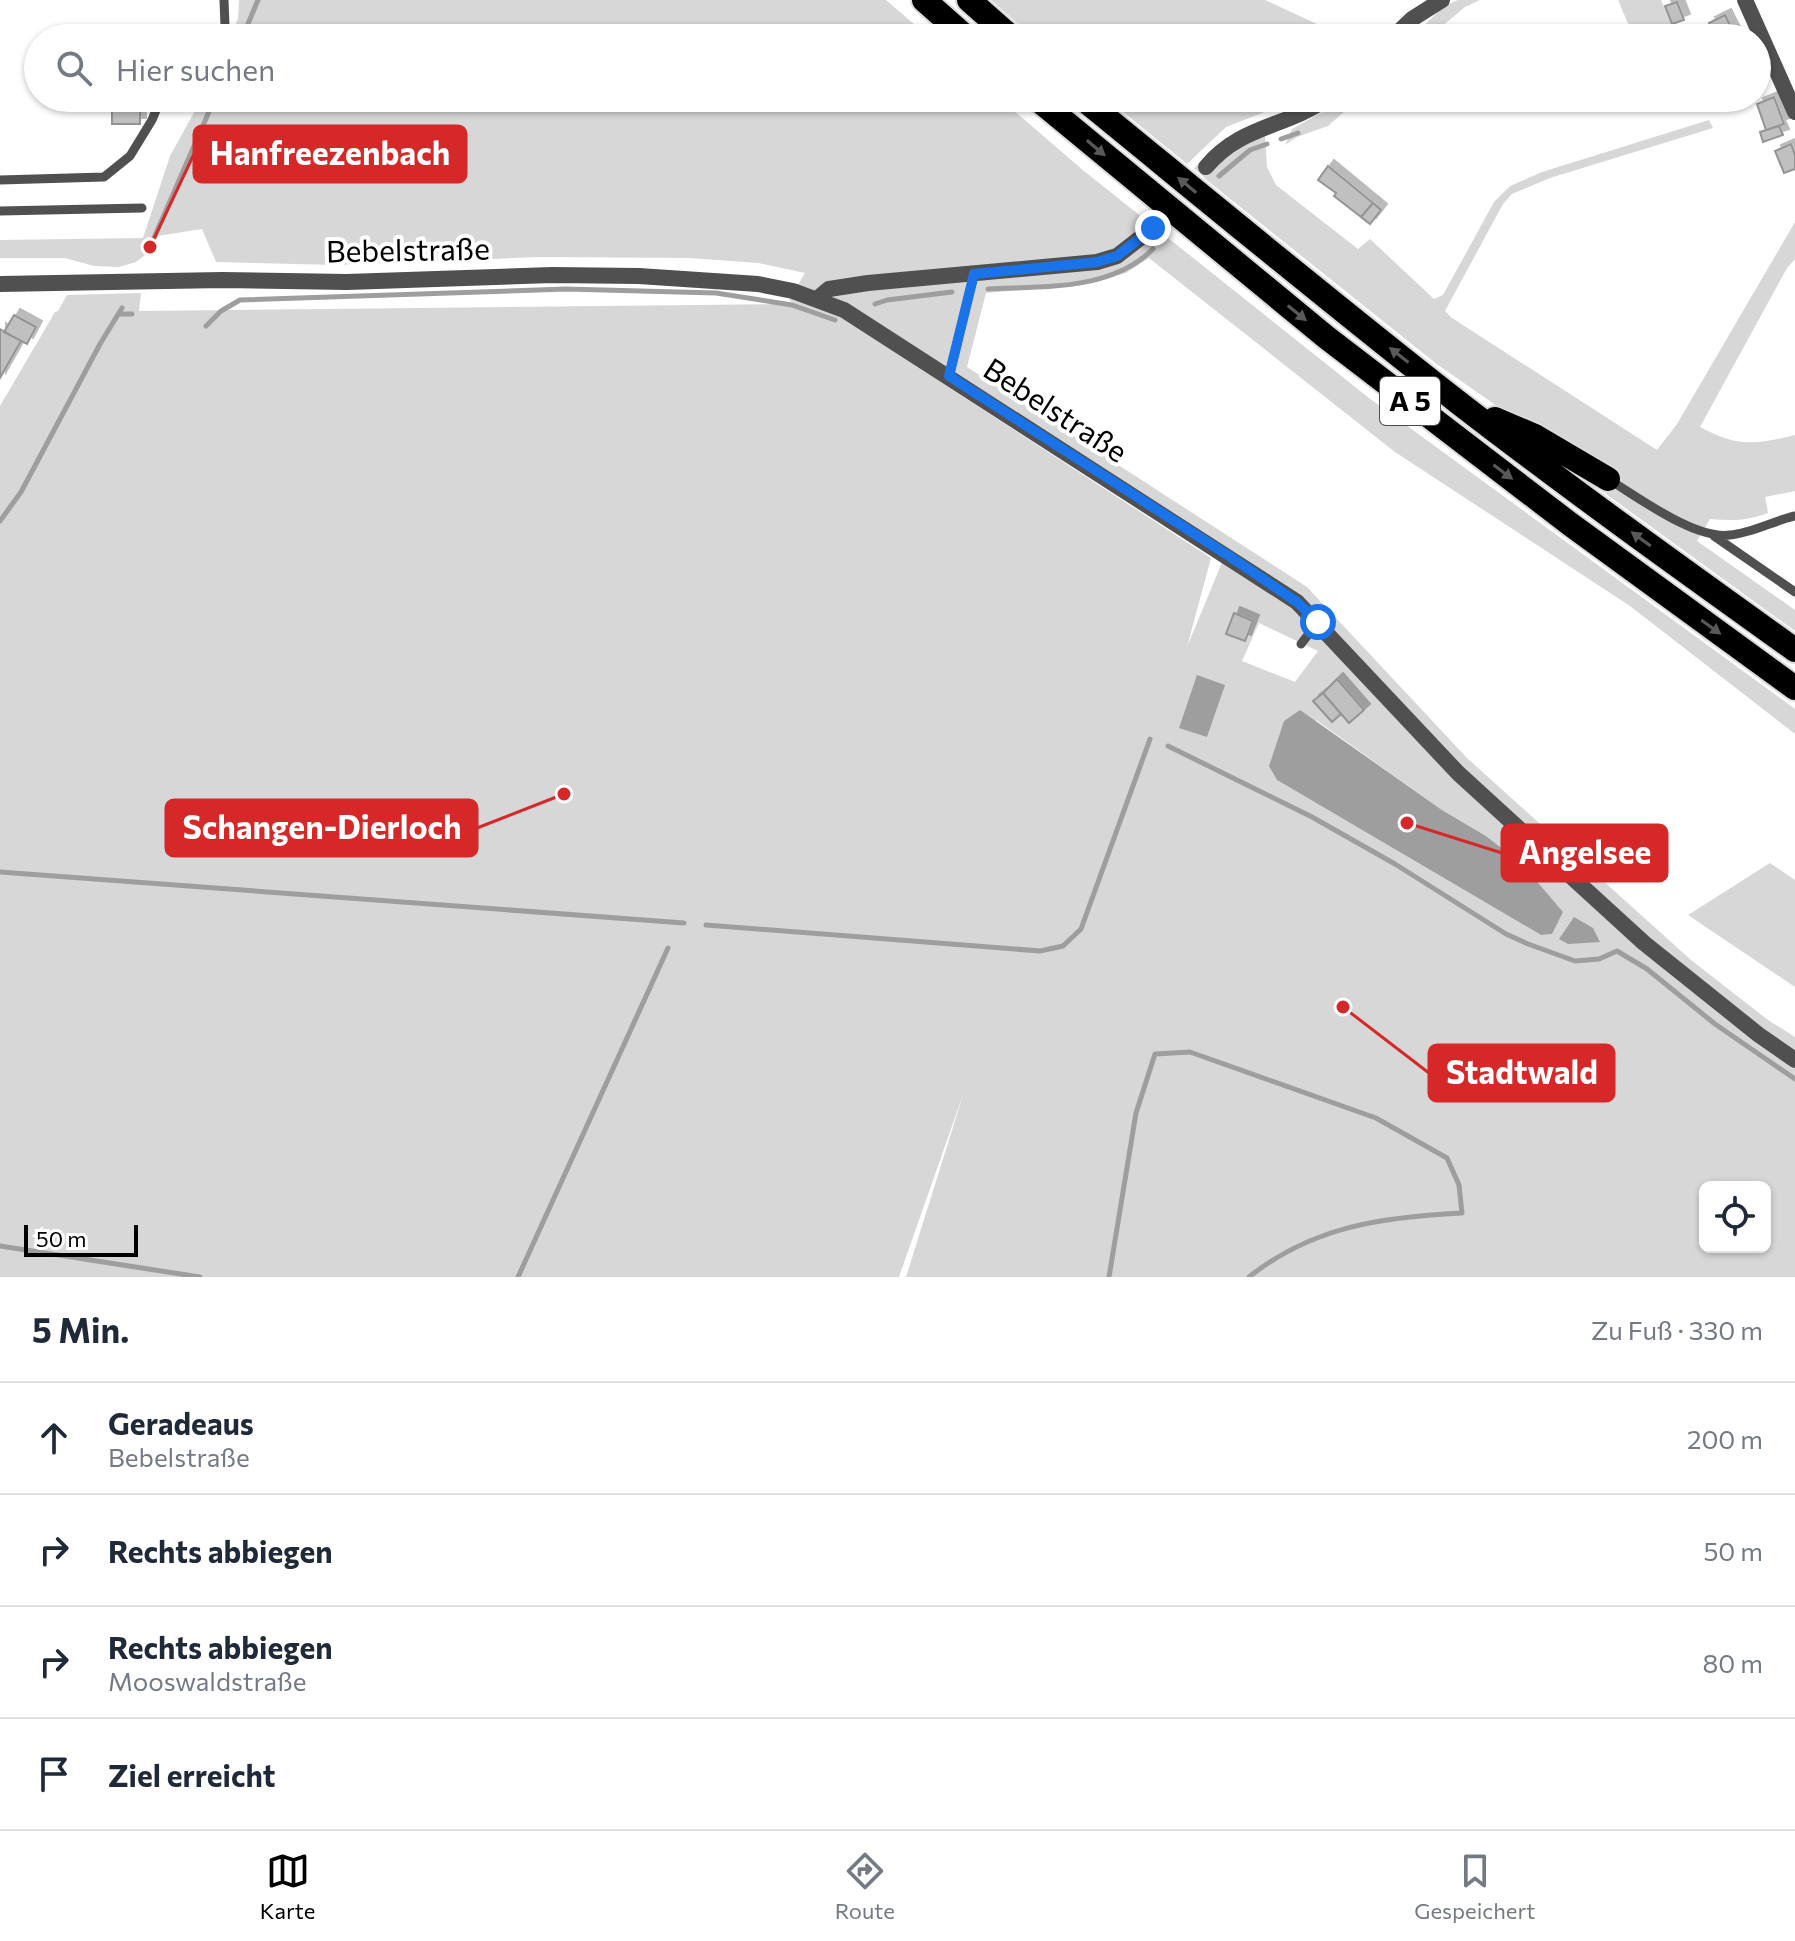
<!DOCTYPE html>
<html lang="de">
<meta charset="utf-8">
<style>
:root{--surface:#fff;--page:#f6f6f7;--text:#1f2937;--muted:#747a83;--line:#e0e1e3;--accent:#000}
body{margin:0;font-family:Commissioner,sans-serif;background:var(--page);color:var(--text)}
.controls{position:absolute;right:24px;bottom:24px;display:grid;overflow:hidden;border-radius:12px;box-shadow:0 2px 6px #0004}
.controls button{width:72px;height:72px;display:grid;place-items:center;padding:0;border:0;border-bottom:2px solid var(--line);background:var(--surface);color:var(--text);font:40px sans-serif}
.scale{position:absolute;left:24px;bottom:20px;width:114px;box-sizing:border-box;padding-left:8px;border:4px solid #000;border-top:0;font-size:22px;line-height:28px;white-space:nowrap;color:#000;-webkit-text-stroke:6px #fff;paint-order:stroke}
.stop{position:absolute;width:24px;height:24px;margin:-18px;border:6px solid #1a73e8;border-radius:50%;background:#fff}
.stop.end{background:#1a73e8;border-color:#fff;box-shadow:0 2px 8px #0008}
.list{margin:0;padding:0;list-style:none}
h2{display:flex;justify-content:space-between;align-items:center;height:104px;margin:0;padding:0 32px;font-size:34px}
h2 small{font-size:26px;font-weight:400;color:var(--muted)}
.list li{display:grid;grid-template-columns:52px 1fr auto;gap:24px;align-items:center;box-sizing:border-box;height:112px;padding:0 32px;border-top:2px solid var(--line)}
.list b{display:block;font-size:30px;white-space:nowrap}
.list p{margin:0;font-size:26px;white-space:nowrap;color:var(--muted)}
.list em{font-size:26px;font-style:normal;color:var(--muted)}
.icon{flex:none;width:44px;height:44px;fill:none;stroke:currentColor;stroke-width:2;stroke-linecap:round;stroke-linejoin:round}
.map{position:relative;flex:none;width:1795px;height:1277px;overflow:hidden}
.search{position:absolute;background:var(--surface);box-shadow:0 2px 6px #0004;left:24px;right:24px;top:24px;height:88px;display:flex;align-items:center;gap:20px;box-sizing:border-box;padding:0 28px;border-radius:44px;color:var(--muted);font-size:30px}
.sheet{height:552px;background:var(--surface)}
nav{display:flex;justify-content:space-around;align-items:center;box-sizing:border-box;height:112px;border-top:2px solid var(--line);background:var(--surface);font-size:22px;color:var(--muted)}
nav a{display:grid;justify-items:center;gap:4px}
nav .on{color:var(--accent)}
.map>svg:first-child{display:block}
.green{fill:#d7d7d7;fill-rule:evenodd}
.water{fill:#9e9e9e}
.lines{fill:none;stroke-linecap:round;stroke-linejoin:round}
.stream{stroke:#9e9e9e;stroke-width:5}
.building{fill:#c0c0c0;stroke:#949494;stroke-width:2;filter:url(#shadow)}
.tertiary-tunnel{stroke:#d9d9d9;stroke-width:16;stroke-dasharray:16 8;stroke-linecap:butt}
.motorway-casing{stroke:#dbdbdb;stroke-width:28}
.service{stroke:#505050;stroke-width:9}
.minor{stroke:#505050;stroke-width:16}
.tertiary{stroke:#505050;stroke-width:16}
.motorway{stroke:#000;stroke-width:24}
.oneway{fill:#595959}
.route{stroke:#1a73e8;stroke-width:10}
.labels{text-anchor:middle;stroke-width:8;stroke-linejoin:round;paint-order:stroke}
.shield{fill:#fff;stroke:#4c4c4c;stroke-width:2}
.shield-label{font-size:28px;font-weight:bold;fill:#000}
.street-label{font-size:30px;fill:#000;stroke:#fff}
.leader{fill:none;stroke:#d62828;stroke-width:3}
.callout-dot{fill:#d62828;stroke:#fff;stroke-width:3}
.callout{fill:#d62828;stroke:#d62828;stroke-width:3}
.callout-label{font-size:32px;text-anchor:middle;font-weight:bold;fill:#fff}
</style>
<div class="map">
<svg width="1795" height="1277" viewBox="0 0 1795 1277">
<defs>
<filter id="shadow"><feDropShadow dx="6" dy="-6" stdDeviation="0" flood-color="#0004"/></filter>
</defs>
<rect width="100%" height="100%" fill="#fff"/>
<path class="green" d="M 239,0 L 886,0 L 930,38 L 229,38 L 238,19 Z
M 991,0 L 1265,0 L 1347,38 L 1034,38 Z
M 1458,0 L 1480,0 L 1465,7 L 1428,38 L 1411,38 L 1444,6 Z
M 1618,0 L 1661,0 L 1677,38 L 1634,38 Z
M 202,98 L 999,98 L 1084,171 L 1369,398 L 1795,709 L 1795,734 L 1630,606 L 1395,452 L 1149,258 L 1126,273 L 1082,285 L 986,293 L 967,367 L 1307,587 L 1467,758 L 1691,960 L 1768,1020 L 1795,1037 L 1795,1277 L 906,1277 L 964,1092 L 899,1277 L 0,1277 L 0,406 L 55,312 L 58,311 L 67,295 L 141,293 L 139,311 L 795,304 L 789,300 L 805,273 L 758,263 L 690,258 L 540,257 L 336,265 L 216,262 L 202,229 L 145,238 L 157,246 L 136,262 L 119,267 L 94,266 L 65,258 L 0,258 L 0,240 L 143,238 L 170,156 ZM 902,357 L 1223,560 L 1187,647 L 1211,558 ZM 1259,623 L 1318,651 L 1295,682 L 1242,661 ZM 1316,720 L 1442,810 L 1486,836 L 1521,863 L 1552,934 L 1541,935 L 1277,780 ZM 1705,1187 L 1765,1187 L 1765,1247 L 1705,1247 Z
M 1106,98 L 1301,98 L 1226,127 L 1187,164 Z
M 1347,98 L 1360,98 L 1328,126 L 1297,137 L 1285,145 L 1292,129 Z
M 1709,120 L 1713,128 L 1550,178 L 1512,194 L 1503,204 L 1445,311 L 1452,318 L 1657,450 L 1677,424 L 1795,222 L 1795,259 L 1787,268 L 1700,427 C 1737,447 1755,445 1795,435 L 1795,491 L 1765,497 L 1768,513 C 1748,521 1730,521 1710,519 L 1697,541 L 1795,610 L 1795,631 L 1606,494 L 1617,469 L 1497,406 L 1438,365 L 1204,178 L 1211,169 L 1256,137 L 1265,136 L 1267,167 L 1276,185 L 1358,249 L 1370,239 L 1434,299 L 1443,295 L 1494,202 L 1510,186 L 1542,172 Z
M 1770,863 L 1795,880 L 1795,987 L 1688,915 Z"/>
<path class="water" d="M 1197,675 L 1225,685 L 1207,737 L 1179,728 Z
M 1300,710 L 1442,810 L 1486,836 L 1521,863 L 1563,912 L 1552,934 L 1541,935 L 1277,780 L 1269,766 L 1284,721 Z
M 1574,917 L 1593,928 L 1600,942 L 1568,944 L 1559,939 Z"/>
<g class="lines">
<path class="stream" d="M 242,38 L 258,0
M 1281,139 L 1298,133
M 1219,176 L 1250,150 L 1267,144
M 150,247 L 215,98
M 988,289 C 1044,286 1111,291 1153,249
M 875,304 L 887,300 L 952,292
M 119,314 L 132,314
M 206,326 L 221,311 L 240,300 L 566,289 L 716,293 L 792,305 L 835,320
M 0,521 L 21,492 L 100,344 L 122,308
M 1168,746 L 1312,817 L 1395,864 L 1506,934 L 1528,944 L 1575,961 L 1599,959 L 1617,951 L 1647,969 L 1715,1024 L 1795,1079
M 0,872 L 684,923
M 706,925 L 1040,951 L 1063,946 L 1081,929 L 1150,739
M 0,1246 L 200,1277
M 518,1277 L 668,948
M 1109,1277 L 1136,1113 L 1155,1054 L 1190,1052 L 1376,1118 L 1447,1158 L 1459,1185 L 1462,1213 C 1383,1217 1313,1226 1249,1277"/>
</g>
<path class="building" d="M 1677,2 L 1684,20 L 1672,24 L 1665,6 Z
M 1725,15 L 1736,37 L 1734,38 L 1717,38 L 1709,23 Z
M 1774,97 L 1784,124 L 1766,130 L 1757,104 Z
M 112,98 L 140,98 L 140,124 L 112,124 Z
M 1779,126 L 1783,135 L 1763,142 L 1760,132 Z
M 1791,144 L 1795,155 L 1795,169 L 1784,173 L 1775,151 Z
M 1328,166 L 1373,203 L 1361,217 L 1334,196 L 1336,193 L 1318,180 Z
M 1373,203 L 1381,210 L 1370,224 L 1361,217 Z
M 14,315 L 36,327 L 27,344 L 4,332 Z
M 0,329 L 21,341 L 0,378 Z
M 1234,613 L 1253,621 L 1245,641 L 1226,634 Z
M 1337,679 L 1364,710 L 1349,723 L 1323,693 Z
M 1323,693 L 1341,714 L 1332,722 L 1313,701 Z"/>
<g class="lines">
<path class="tertiary-tunnel" d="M 1153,228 L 1206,167"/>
<g class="motorway-casing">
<path id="motorway" d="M 924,0 L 967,38
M 969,0 L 1012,38
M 1036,98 L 1326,337 L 1570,524 L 1795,688
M 1082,98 C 1207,200 1331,303 1459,403 C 1569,488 1682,569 1795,650
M 1495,419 L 1535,436 L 1608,479"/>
</g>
<path class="service" d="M 220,38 L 225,26 L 224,0
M 0,180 L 104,177 L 130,156 L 152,120 L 161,98
M 0,211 L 142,208
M 949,376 L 974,274
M 1608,479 C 1638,497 1695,540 1730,535 C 1752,533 1773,521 1795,516
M 1714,536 L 1795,592
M 1301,644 L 1318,622"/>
<path class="minor" d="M 1745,0 L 1795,112"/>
<path class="tertiary" d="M 1392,38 L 1412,19 L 1442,0
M 1206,167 C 1241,125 1285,128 1328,98
M 0,284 L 222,280 L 347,282 L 552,275 L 639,276 L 758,284 L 793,291 L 844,310 L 1297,602 L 1458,773 L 1644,943 L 1759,1035 L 1795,1060
M 817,299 L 829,289 L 868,283 L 1097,262 L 1117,256 L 1153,228"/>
<use href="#motorway" class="motorway"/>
</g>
<defs><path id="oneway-solid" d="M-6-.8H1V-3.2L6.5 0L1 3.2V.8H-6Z" transform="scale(2)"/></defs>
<g class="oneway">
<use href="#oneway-solid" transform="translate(1096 148) rotate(40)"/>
<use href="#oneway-solid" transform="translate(1187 185) rotate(-140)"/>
<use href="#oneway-solid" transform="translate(1297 313) rotate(39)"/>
<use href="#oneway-solid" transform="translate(1399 355) rotate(-142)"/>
<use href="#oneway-solid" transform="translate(1503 472) rotate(37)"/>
<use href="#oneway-solid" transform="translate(1641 539) rotate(-144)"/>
<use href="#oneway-solid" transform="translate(1711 627) rotate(36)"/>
</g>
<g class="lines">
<path class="route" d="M 1153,228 L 1117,256 L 1097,262 L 974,274 L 949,376 L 1232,558 L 1297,602 L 1318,622"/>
</g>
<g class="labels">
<rect class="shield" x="1380" y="377" width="60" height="48" rx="6"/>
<g class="shield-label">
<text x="1410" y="411">A 5</text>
</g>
<g class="street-label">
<text transform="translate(408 251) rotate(-1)" y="10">Bebelstraße</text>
<text transform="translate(1055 411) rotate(33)" y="10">Bebelstraße</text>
</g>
</g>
<path class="leader" d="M150 247L194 154M564 794L477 828M1407 823L1502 853M1343 1007L1429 1073"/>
<g class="callout-dot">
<circle cx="150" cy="247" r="8"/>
<circle cx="564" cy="794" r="8"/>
<circle cx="1407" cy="823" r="8"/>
<circle cx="1343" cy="1007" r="8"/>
</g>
<g class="callout">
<rect x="194" y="126" width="272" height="56" rx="8"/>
<rect x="166" y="800" width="311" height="56" rx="8"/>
<rect x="1502" y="825" width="165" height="56" rx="8"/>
<rect x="1429" y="1045" width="185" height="56" rx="8"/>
</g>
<g class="callout-label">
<text x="330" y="165">Hanfreezenbach</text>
<text x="322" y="839">Schangen-Dierloch</text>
<text x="1585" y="864">Angelsee</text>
<text x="1522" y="1084">Stadtwald</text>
</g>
</svg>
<div class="controls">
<button><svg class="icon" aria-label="locate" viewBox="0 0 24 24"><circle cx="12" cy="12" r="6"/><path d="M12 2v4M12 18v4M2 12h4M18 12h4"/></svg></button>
</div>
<div class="scale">50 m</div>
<div class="stop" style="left:1318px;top:622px"></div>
<div class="stop end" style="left:1153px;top:228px"></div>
<div class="search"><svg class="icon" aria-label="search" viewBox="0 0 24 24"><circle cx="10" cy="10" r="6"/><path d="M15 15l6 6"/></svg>Hier suchen</div>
</div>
<section class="sheet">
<h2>5 Min.<small>Zu Fuß · 330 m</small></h2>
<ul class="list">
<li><svg class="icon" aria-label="ahead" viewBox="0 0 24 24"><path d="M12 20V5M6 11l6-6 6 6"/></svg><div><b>Geradeaus</b><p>Bebelstraße</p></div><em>200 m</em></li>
<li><svg class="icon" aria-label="right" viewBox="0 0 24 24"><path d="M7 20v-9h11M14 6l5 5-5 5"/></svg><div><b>Rechts abbiegen</b></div><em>50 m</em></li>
<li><svg class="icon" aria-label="right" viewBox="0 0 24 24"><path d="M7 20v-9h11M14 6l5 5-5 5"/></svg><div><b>Rechts abbiegen</b><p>Mooswaldstraße</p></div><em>80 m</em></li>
<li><svg class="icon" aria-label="arrive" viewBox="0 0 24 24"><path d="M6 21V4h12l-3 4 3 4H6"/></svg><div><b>Ziel erreicht</b></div></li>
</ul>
</section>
<nav>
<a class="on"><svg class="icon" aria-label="map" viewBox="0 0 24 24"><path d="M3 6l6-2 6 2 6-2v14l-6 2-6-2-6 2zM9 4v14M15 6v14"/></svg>Karte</a>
<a><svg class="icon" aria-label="directions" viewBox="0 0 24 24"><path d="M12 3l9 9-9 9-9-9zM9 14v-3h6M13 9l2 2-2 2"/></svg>Route</a>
<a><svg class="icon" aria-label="saved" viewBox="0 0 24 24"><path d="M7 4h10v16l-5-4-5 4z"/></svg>Gespeichert</a>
</nav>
